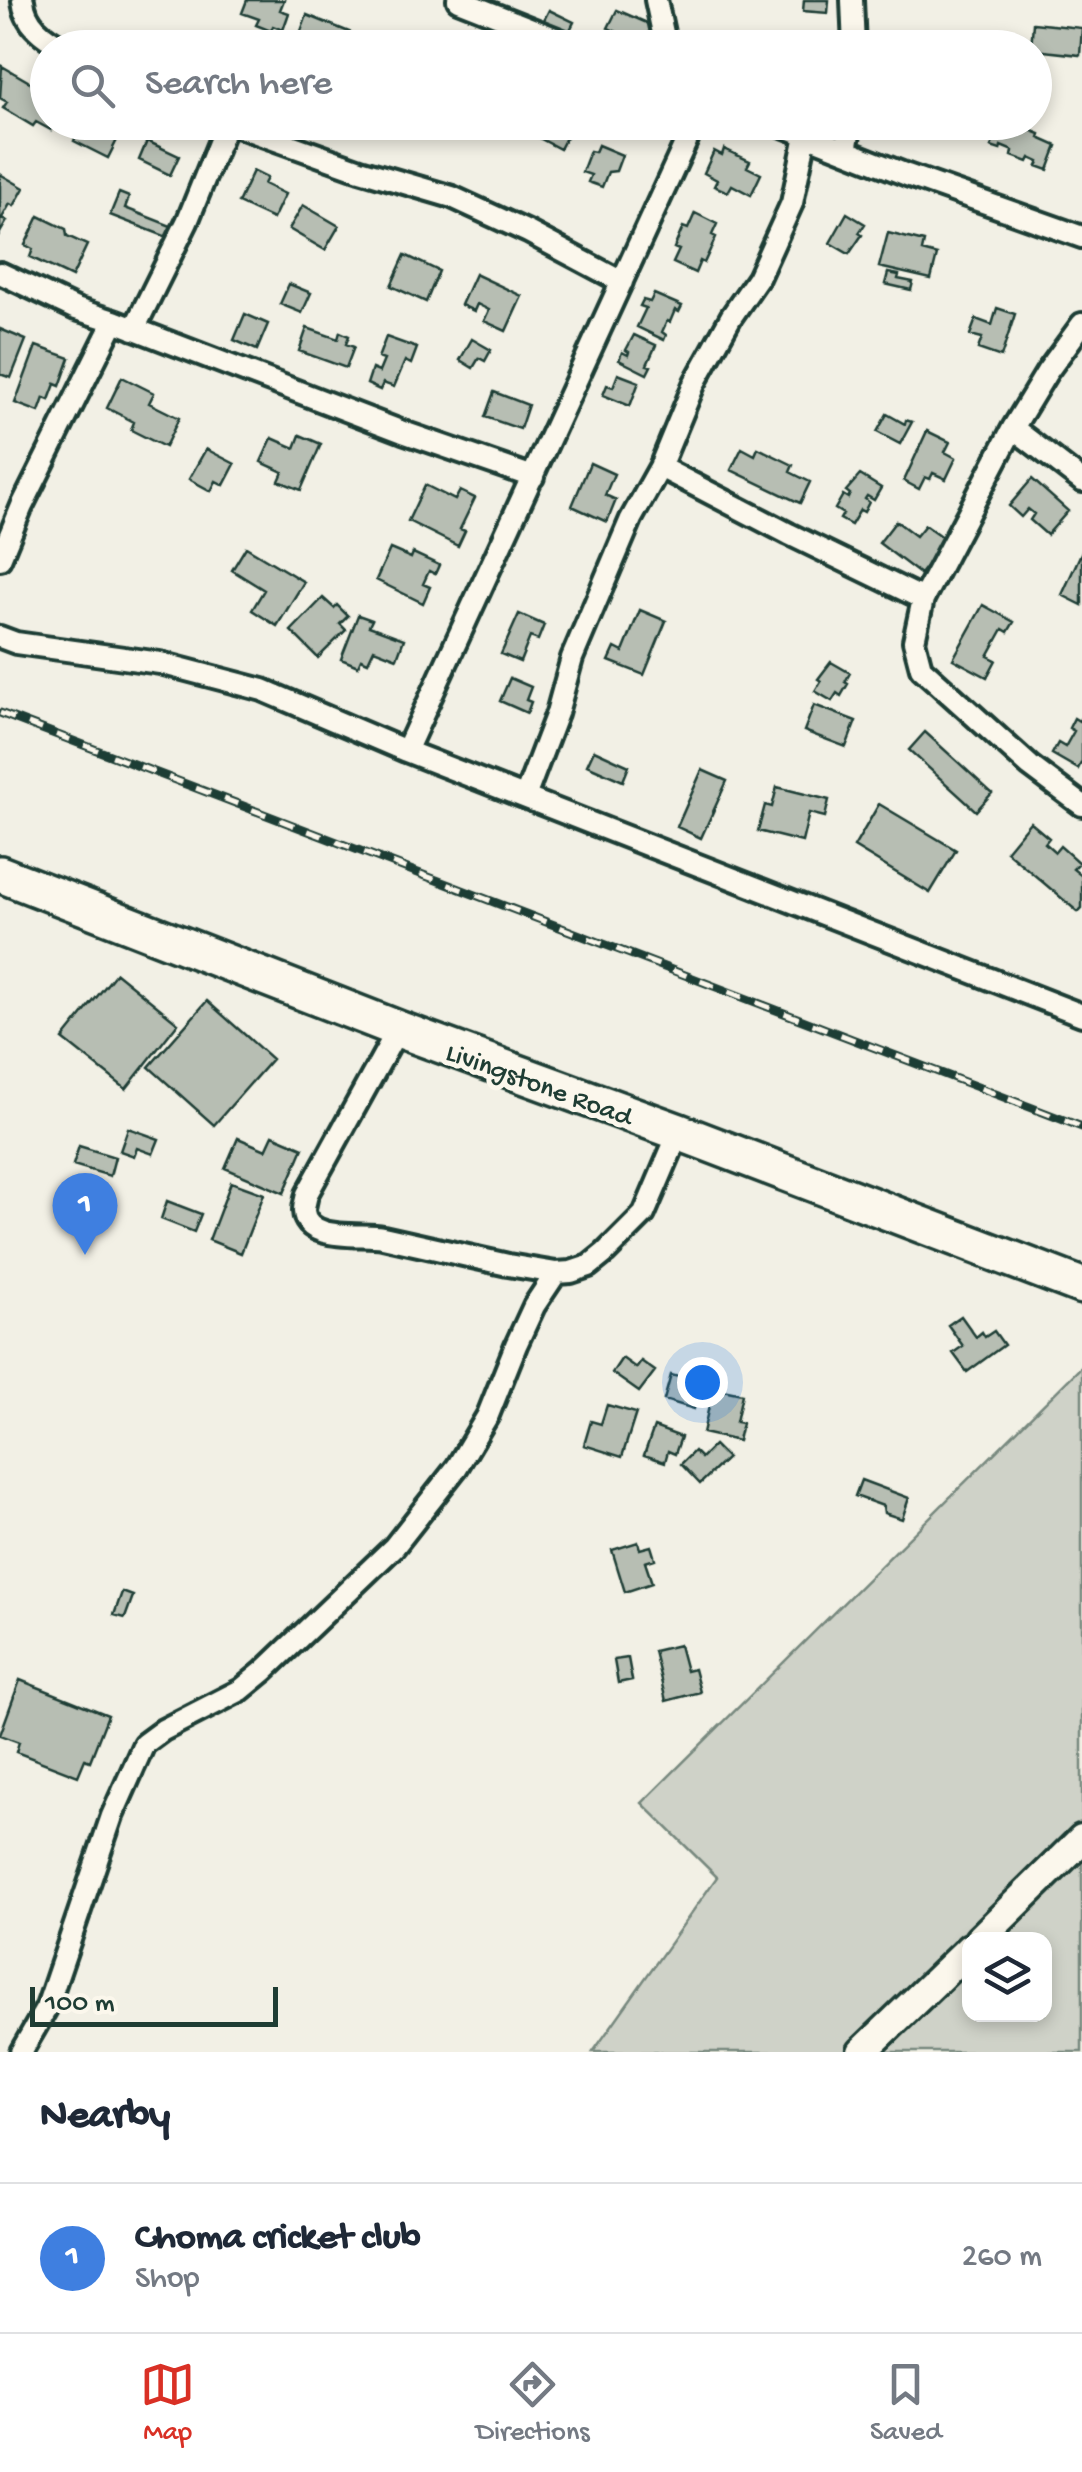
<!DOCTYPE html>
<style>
:root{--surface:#fff;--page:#f6f6f7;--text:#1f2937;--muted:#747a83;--line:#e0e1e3;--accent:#d93025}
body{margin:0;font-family:"Gochi Hand",sans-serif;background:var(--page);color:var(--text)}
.controls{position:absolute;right:30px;bottom:30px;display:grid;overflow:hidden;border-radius:20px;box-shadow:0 5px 15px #0003}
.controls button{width:90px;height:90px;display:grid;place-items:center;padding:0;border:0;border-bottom:2px solid var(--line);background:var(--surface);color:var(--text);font:50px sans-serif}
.scale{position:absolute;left:30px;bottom:25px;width:248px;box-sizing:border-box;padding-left:10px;border:5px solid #1f3d34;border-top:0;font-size:28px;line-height:35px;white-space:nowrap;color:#1f3d34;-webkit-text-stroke:8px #fbf7ec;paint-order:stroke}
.you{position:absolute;left:702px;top:1382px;width:35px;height:35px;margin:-25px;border:8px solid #fff;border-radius:50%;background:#1a73e8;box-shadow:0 0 0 15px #1a73e833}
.badge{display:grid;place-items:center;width:65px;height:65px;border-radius:50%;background:var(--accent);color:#fff;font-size:32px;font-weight:700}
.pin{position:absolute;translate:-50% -82px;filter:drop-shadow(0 2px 5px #0008)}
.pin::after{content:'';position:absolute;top:52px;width:35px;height:30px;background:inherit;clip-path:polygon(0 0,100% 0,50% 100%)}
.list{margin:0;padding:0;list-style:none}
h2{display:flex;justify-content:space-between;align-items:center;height:130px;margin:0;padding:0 40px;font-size:42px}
h2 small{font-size:32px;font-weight:400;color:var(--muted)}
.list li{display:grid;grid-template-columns:65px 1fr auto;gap:30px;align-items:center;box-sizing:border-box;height:150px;padding:0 40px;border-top:2px solid var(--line)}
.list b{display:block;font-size:38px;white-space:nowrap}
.list p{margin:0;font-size:32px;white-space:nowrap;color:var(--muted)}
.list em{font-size:32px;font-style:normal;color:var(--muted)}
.icon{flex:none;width:55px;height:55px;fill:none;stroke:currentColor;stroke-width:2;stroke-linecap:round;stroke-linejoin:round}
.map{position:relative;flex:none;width:1082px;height:2052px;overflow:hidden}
.search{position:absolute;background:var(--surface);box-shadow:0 5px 15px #0003;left:30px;right:30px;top:30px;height:110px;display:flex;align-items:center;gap:25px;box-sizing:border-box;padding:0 35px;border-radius:55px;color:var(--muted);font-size:38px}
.sheet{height:280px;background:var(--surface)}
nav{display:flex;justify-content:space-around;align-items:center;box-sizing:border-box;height:140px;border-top:2px solid var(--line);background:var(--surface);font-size:28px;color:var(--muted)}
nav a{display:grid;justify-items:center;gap:5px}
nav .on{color:var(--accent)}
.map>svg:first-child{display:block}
.green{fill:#cfd2c8;stroke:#77887e;stroke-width:2.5;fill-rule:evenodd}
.building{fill:#b7beb3;stroke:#1f3d34;stroke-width:2.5}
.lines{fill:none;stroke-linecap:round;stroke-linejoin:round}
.street-casing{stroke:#1f3d34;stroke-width:28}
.secondary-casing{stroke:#1f3d34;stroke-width:35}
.highway-casing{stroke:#1f3d34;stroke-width:42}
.street{stroke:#fbf7ec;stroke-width:20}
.secondary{stroke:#fbf7ec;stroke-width:28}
.highway{stroke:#fbf7ec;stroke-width:35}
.rail-casing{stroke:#1f3d34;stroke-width:9}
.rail{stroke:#fbf7ec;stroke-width:5;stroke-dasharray:15;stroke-linecap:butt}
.labels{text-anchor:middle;stroke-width:10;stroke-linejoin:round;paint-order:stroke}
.street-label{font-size:28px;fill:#1f3d34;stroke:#fbf7ec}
</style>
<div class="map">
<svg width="1082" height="2052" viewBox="0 0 1082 2052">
<rect width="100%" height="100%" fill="#f2f0e5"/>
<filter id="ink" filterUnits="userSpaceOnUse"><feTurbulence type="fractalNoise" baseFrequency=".01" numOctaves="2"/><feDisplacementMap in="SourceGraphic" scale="20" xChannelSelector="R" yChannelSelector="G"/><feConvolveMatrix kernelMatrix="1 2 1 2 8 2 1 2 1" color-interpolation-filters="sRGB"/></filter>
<g filter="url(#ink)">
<path class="green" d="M 1082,1366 L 1082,2052 L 593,2052 L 717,1877 L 642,1803 ZM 970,1940 L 1044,1940 L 1044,2014 L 970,2014 Z"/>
<path class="building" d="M 247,0 L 284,0 L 280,10 L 289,13 L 283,30 L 273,26 L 271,31 L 256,25 L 259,19 L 242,13 Z
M 804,0 L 829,0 L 828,13 L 803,11 Z
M 549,10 L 574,22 L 568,34 L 543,22 Z
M 617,10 L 654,26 L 645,45 L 608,28 Z
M 307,15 L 359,36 L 354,48 L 312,48 L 297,42 Z
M 1033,23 L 1082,28 L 1080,55 L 1034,50 L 1034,48 L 1031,48 Z
M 2,66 L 33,84 L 39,73 L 48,77 L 48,122 L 56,122 L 51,130 L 36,122 L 33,126 L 3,108 L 7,102 L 0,98 Z
M 82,122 L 93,122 L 108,130 L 109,126 L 121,132 L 108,158 L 74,141 Z
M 509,122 L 570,122 L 573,124 L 560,149 Z
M 997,122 L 1018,130 L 1020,126 L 1040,134 L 1039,138 L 1057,146 L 1048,170 L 1037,166 L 1039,162 L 1030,158 L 1028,162 L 1012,156 L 1013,151 L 1001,146 L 1000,150 L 991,147 L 993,142 L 990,141 Z
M 147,141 L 179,156 L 170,175 L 139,160 Z
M 598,145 L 622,155 L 616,171 L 608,172 L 602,187 L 588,182 L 591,175 L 582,172 L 590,151 L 595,152 Z
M 724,149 L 750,161 L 747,167 L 761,174 L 751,195 L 732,185 L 728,192 L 714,186 L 717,180 L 704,173 L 714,151 L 722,155 Z
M 253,171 L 267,178 L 264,184 L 285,194 L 273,219 L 238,203 Z
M 0,174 L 24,188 L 14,206 L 10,204 L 2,218 L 7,221 L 0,233 Z
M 119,193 L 129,197 L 125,208 L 171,226 L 167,237 L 110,215 Z
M 303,205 L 339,226 L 325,250 L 289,229 Z
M 695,213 L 717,224 L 712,235 L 716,237 L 704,263 L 700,261 L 695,273 L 673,263 L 679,250 L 674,248 L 683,227 L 688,229 Z
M 847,213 L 865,224 L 859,233 L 862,235 L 849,254 L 830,243 Z
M 39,216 L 66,229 L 67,236 L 87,245 L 72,277 L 30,257 L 33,249 L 25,245 Z
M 888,233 L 924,242 L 922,251 L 937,255 L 931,279 L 879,267 Z
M 405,255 L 439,271 L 426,302 L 391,286 Z
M 888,273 L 899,275 L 898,279 L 913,282 L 911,290 L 885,284 Z
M 475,274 L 522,296 L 506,331 L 484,321 L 489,310 L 477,304 L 474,311 L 461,305 Z
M 289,284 L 311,293 L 302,313 L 280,304 Z
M 654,294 L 682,306 L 679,312 L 675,310 L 670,322 L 667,321 L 662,332 L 666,335 L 664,340 L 637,327 L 646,308 L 640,306 L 643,300 L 650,302 Z
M 997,308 L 1015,314 L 1001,357 L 978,349 L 982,338 L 970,335 L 976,319 L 992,325 Z
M 245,314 L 268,324 L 257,350 L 234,340 Z
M 307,328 L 338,339 L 340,332 L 349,336 L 346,344 L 354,347 L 346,368 L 299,351 Z
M 0,329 L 26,340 L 11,378 L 0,374 Z
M 634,335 L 656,345 L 647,365 L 651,366 L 647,374 L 619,360 L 622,352 L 628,355 L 629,352 L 626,350 Z
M 386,337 L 417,348 L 411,364 L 405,361 L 394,387 L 383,383 L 380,390 L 367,384 L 372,369 L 379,372 L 384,360 L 378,358 Z
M 472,339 L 491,350 L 485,361 L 479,358 L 473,368 L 460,360 Z
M 36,346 L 70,358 L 60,386 L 55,384 L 49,400 L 44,398 L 39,412 L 15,403 Z
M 618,374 L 639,382 L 630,406 L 603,395 L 607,385 L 613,387 Z
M 122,377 L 154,393 L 149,403 L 179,418 L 165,447 L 131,430 L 134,422 L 107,408 Z
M 494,392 L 528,405 L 520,429 L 485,417 Z
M 887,414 L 905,424 L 906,420 L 912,422 L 900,444 L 877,432 Z
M 927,431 L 950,442 L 945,452 L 956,458 L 946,479 L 933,473 L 930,479 L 925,477 L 919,489 L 904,481 Z
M 300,435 L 321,444 L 301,490 L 279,481 L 283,472 L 261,462 L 272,438 L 295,448 Z
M 742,448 L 755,455 L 758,448 L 793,465 L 790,472 L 810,482 L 800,503 L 731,470 Z
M 206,449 L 235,464 L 224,485 L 216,481 L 211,491 L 189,479 Z
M 590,463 L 614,474 L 605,495 L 616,500 L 607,522 L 572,506 Z
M 860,475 L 881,488 L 874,500 L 867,496 L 865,499 L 869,502 L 864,512 L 860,510 L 851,525 L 840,519 L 843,514 L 835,509 L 843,495 L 848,498 L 850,494 L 846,491 Z
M 1032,479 L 1068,511 L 1047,535 L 1030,520 L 1034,514 L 1028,509 L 1021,517 L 1009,506 Z
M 425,485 L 455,500 L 460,491 L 475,498 L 460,529 L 465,531 L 458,546 L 408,521 Z
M 896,521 L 916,536 L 925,525 L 946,540 L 920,574 L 879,543 Z
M 246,547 L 304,582 L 277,626 L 252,610 L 264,590 L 232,570 Z
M 390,549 L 411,558 L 413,553 L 439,565 L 435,574 L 429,571 L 423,584 L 430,587 L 423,603 L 376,580 Z
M 1082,551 L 1082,605 L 1062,595 Z
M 323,598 L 334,608 L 337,605 L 348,616 L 340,624 L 346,630 L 318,658 L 291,631 Z
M 983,605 L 1014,622 L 1008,632 L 1003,629 L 988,656 L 996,660 L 987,677 L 953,659 Z
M 640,610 L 666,621 L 644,675 L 609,661 L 615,648 L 623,652 Z
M 519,614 L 544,625 L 538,640 L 530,637 L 520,662 L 501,654 Z
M 358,615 L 372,620 L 369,626 L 404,639 L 397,658 L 374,649 L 368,662 L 361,659 L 358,666 L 341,659 Z
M 831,662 L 850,673 L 845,682 L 848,684 L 841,696 L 837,693 L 832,701 L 815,691 L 821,681 L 818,679 Z
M 510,678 L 531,687 L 526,700 L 531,702 L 527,713 L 500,701 Z
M 814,705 L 856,721 L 846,747 L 804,731 Z
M 1082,716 L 1082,761 L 1078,769 L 1052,754 L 1058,743 L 1065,747 L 1074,731 L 1069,728 L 1074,718 L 1079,721 Z
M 925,732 L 992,793 L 976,811 L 909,750 Z
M 594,750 L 629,766 L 623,781 L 587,765 Z
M 702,770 L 727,781 L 701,838 L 677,827 Z
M 777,787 L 829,800 L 825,817 L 809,813 L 802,842 L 758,831 L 765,805 L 772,807 Z
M 879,804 L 956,850 L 930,893 L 854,847 Z
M 1030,822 L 1049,838 L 1045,843 L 1055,852 L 1060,846 L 1079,863 L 1073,869 L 1082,876 L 1082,908 L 1078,912 L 1006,851 Z
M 116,973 L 178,1023 L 126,1089 L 63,1039 Z
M 207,1001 L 272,1059 L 214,1125 L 149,1067 Z
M 128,1128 L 159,1139 L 153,1154 L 137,1148 L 134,1156 L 120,1151 Z
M 273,1135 L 303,1148 L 284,1193 L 225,1168 L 238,1138 L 266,1150 Z
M 79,1146 L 115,1157 L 110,1176 L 73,1165 Z
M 231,1182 L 264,1194 L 241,1253 L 209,1240 Z
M 167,1201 L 201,1214 L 194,1232 L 161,1219 Z
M 961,1316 L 976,1337 L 982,1332 L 985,1337 L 994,1331 L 1004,1345 L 967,1372 L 953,1353 L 963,1346 L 948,1325 Z
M 622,1358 L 636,1368 L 641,1361 L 655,1371 L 639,1392 L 612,1373 Z
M 671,1375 L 690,1380 L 692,1375 L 703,1378 L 694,1409 L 664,1400 Z
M 713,1388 L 742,1394 L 736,1422 L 742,1423 L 738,1441 L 703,1433 Z
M 607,1405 L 636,1413 L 622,1457 L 584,1445 L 591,1421 L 601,1424 Z
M 654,1427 L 681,1437 L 675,1454 L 668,1451 L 665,1462 L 644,1455 Z
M 714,1445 L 727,1458 L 700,1484 L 681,1464 L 694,1451 L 701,1458 Z
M 861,1480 L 909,1498 L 902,1519 L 884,1513 L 883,1506 L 855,1496 Z
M 638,1542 L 640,1549 L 651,1546 L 655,1559 L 645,1562 L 652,1583 L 625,1592 L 612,1550 Z
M 122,1592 L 133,1596 L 125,1618 L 114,1615 Z
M 679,1645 L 686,1671 L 694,1669 L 700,1692 L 666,1701 L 654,1651 Z
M 628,1658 L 632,1680 L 618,1683 L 614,1660 Z
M 20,1680 L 108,1715 L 90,1761 L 85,1759 L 78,1776 L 16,1752 L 19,1742 L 0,1735 Z"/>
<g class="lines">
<g class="street-casing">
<path id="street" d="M 23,0 C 25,24 43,37 64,48
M 458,0 L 580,48
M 656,0 L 663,33 L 664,48
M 852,0 L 854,48
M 226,122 L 360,170 L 452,197 L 528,232 L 622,282
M 773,122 L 907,175 L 1082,237
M 846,151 L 851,122
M 0,273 L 76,309 L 114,321 L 403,432 L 533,477
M 134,329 L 187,222 L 227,123
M 1013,428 L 1082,481
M 660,467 L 789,534 L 923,599 L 1013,428 L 1047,372 L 1082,324
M 0,559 L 22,506 L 114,321
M 923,599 L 914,641 L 921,668 L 1030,766 L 1082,805
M 0,637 L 16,643 L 160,663 L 263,690 L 406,751 L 1082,1015
M 406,751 L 695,122
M 525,797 L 557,713 L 572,658 L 631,519 L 660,467 L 695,382 L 731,317 L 758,278 L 792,203 L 806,135
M 398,1029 L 307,1194 C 306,1200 304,1205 304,1211 C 306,1242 361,1233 383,1237 L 508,1265 L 556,1273 L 571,1272 L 589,1266 L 605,1253 L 644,1214 L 679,1132
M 21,2052 L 47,2007 L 112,1816 L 144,1744 L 163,1730 L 241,1690 L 264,1671 L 394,1547 L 457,1467 L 488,1415 L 516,1345 L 534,1306 L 556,1273"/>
</g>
<g class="secondary-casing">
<path id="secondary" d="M 979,1940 L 1082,1839
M 862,2052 L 970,1948"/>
</g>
<g class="highway-casing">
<path id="highway" d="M 0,874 L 398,1029 L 679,1132 L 1082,1286"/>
</g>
<use href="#street" class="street"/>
<use href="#secondary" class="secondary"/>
<use href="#highway" class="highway"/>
<g class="rail-casing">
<path id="rail" d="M 0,713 L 1082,1127"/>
</g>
<use href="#rail" class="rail"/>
</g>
</g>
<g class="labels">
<g class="street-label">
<text transform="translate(540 1082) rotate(20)" y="10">Livingstone Road</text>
</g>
</g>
</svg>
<div class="controls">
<button><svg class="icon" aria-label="layers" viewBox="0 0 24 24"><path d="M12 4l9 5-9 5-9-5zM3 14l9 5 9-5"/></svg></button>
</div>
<div class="scale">100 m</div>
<div class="you"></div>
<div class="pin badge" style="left:85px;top:1255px;background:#3f7fe0">1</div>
<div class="search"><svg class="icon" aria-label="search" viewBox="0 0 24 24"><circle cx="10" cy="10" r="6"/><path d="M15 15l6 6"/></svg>Search here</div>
</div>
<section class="sheet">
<h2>Nearby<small></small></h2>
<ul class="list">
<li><span class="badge" style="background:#3f7fe0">1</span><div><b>Choma cricket club</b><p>Shop</p></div><em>260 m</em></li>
</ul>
</section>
<nav>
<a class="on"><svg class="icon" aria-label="map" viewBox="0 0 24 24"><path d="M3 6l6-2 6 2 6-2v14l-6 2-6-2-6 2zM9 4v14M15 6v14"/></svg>Map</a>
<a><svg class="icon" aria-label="directions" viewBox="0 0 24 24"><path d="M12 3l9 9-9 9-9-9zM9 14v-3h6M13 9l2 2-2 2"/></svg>Directions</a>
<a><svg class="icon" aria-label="saved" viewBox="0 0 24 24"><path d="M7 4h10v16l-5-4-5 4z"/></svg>Saved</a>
</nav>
